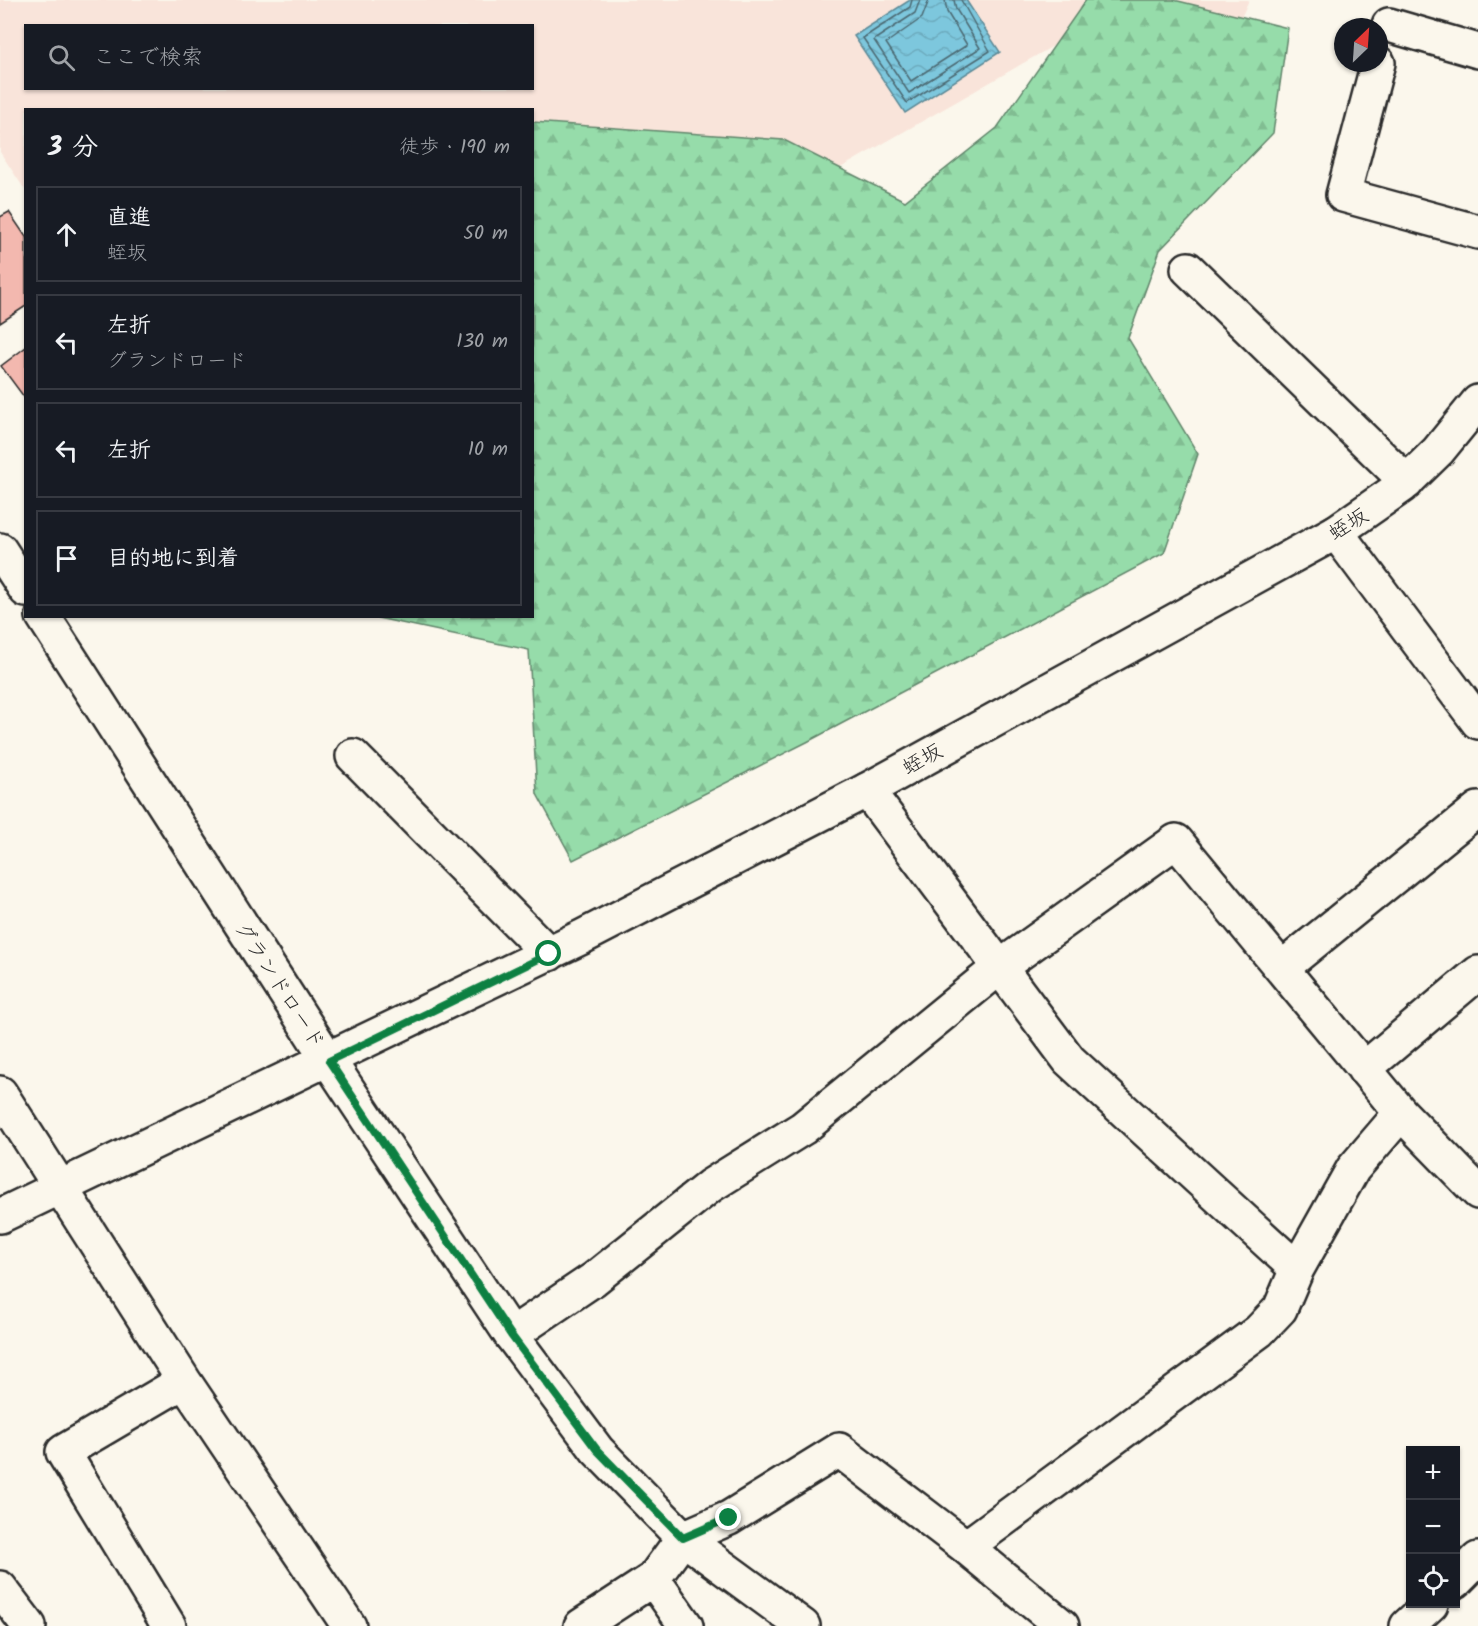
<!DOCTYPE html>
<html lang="ja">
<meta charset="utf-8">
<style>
:root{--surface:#171b24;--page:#20242c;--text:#f1f3f6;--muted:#9ea1a6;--line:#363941}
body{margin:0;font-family:Kalam,"Klee One",sans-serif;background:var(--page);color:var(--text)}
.controls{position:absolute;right:18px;bottom:18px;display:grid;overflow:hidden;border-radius:0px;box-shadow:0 2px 4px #0004}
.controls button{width:54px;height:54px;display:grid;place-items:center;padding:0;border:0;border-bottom:2px solid var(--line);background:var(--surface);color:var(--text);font:30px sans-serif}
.compass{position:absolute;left:1334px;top:18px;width:54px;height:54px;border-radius:50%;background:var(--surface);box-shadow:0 2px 4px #0004;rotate:25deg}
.stop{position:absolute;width:18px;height:18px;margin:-14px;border:4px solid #0b8043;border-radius:50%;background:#fff}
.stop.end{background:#0b8043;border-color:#fff;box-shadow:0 2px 6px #0008}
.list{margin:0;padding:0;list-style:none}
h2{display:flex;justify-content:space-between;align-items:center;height:78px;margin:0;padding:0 24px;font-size:26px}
h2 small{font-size:20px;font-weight:400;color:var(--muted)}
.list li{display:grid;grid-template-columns:39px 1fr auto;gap:18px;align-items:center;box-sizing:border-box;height:96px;margin:0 12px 12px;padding:0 12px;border:2px solid var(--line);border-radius:0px}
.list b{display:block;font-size:22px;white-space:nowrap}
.list p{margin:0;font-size:20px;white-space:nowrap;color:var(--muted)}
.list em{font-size:20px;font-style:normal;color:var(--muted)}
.icon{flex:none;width:33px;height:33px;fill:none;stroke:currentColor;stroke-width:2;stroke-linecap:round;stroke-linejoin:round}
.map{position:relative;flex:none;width:1478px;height:1626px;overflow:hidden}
.search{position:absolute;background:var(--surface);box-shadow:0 2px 4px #0004;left:24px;top:24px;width:510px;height:66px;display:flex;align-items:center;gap:15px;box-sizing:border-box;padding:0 21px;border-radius:0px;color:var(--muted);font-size:22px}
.panel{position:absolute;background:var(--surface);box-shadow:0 2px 4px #0004;left:24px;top:108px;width:510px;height:510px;border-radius:0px}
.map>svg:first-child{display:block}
.built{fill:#f9e4da;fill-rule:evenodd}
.forest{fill:url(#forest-firs);stroke:#60846a;stroke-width:1.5}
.water{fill:url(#water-waves);stroke:#5c8996;stroke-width:1.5}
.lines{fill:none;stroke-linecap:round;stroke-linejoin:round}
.shore{stroke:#4c6972;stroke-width:1.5}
.building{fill:#f3b8af;stroke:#2b2b2b;stroke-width:1.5}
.street-casing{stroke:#2b2b2b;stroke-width:38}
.secondary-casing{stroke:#2b2b2b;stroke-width:38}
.street{stroke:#fbf7ec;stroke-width:33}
.secondary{stroke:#fbf7ec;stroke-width:33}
.route{stroke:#0b8043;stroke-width:8}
.labels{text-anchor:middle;stroke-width:6;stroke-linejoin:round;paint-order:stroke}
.street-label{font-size:21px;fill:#2b2b2b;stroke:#fbf7ec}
</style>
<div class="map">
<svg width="1478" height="1626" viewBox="0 0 1478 1626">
<defs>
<pattern id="forest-firs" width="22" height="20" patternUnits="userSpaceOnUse" patternTransform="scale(1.5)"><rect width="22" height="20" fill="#96dcaa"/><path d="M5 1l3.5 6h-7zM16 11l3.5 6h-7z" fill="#81bd92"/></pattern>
<pattern id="water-waves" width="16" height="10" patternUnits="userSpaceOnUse" patternTransform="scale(1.5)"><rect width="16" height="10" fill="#7dc7dd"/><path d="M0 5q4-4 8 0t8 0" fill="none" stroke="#6cabbe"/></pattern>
</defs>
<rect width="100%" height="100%" fill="#fbf7ec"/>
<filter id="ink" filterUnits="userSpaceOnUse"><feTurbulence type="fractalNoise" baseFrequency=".0167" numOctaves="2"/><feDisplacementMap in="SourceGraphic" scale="12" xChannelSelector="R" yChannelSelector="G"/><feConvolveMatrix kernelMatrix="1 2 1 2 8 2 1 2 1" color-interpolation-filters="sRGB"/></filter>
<g filter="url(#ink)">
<path class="built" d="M 0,0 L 1249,0 L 1226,51 L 1102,18 L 755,217 L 533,184 L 532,110 L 26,110 L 25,190 L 0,152 ZM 26,26 L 532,26 L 532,88 L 26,88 Z"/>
<path class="forest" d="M 1086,0 L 1174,0 L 1288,28 L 1273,133 L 1160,250 L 1128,338 L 1198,454 L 1164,553 L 807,742 L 573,860 L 537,794 L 529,650 L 373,617 L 532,616 L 533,122 L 784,140 L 905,201 L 997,128 Z"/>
<path class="water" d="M 910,0 L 966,0 L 1000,52 L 905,113 L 854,36 Z"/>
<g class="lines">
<path class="shore" d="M 912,0 L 910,7 L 863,38 L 907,103 L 990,51 L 961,0
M 920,0 L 915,13 L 874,40 L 909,93 L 980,48 L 956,9 L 954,0
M 929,0 L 922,18 L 886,43 L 911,81 L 967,45 L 947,12 L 945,0"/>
</g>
<path class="building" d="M 9,212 L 26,237 L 26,306 L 0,323 L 0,217 Z
M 26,347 L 26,396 L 24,397 L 1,366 Z"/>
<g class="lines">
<g class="street-casing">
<path id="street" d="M 1389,25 L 1478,51
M 1378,63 L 1343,195 L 1478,232
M 1188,269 L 1407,482
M 1336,532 L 1478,722
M 353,756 L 549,954
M 867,790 L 1069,1060 L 1297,1269
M 1282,968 L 1478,809
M 1364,1069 L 1478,973
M 0,1093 L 184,1381 L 349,1626
M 511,1335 L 594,1279 L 710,1186 L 803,1128 L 1000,967 L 1176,841 L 1401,1113 L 1478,1192
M 966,1547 L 1259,1331 L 1280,1309 L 1297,1269 L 1353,1169 L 1401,1113
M 1456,1581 L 1478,1559
M 0,1588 L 29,1626
M 169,1626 L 63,1452 L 184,1381
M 581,1626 L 653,1579
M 686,1626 L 653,1579 L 683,1538 L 729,1518 L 839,1450 L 966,1547 L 1062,1626
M 1407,1626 L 1431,1604"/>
</g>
<g class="secondary-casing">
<path id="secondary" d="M 0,550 L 26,590
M 43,616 L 329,1061 L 511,1335 L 597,1450 L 683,1538 L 803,1626
M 0,1216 L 582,937 L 867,790 L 1336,532 L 1402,486 L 1438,451 L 1478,402"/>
</g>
<use href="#street" class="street"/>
<use href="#secondary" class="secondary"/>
</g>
</g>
<g class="lines" filter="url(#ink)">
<path class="route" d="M 549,954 L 329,1061 L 511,1335 L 597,1450 L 683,1538 L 729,1518"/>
</g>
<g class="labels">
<g class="street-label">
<text transform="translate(1348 524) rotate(-32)" y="7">蛭坂</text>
<text transform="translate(922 759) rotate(-29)" y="7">蛭坂</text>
<text transform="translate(280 985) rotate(57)" y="7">グランドロード</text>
</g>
</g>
</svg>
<div class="controls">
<button>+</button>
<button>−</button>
<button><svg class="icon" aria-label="locate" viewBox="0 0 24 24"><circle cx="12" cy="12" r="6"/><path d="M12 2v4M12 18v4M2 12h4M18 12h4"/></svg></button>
</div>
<svg class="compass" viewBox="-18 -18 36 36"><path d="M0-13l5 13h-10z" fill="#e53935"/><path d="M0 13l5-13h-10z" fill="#9ea1a6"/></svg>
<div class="stop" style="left:549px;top:954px"></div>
<div class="stop end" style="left:729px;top:1518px"></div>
<div class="search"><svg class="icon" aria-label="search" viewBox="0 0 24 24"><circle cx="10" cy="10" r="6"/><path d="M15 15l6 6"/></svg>ここで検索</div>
<section class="panel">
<h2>3 分<small>徒歩 · 190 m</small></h2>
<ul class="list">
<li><svg class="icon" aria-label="ahead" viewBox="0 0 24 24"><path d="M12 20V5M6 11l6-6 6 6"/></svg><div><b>直進</b><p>蛭坂</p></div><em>50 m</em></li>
<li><svg class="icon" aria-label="left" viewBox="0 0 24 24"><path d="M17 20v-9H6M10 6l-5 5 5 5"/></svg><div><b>左折</b><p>グランドロード</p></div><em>130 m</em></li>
<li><svg class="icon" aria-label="left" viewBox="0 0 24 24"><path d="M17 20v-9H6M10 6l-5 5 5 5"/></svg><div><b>左折</b></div><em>10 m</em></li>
<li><svg class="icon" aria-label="arrive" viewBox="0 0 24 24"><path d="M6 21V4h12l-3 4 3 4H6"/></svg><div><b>目的地に到着</b></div></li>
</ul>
</section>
</div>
